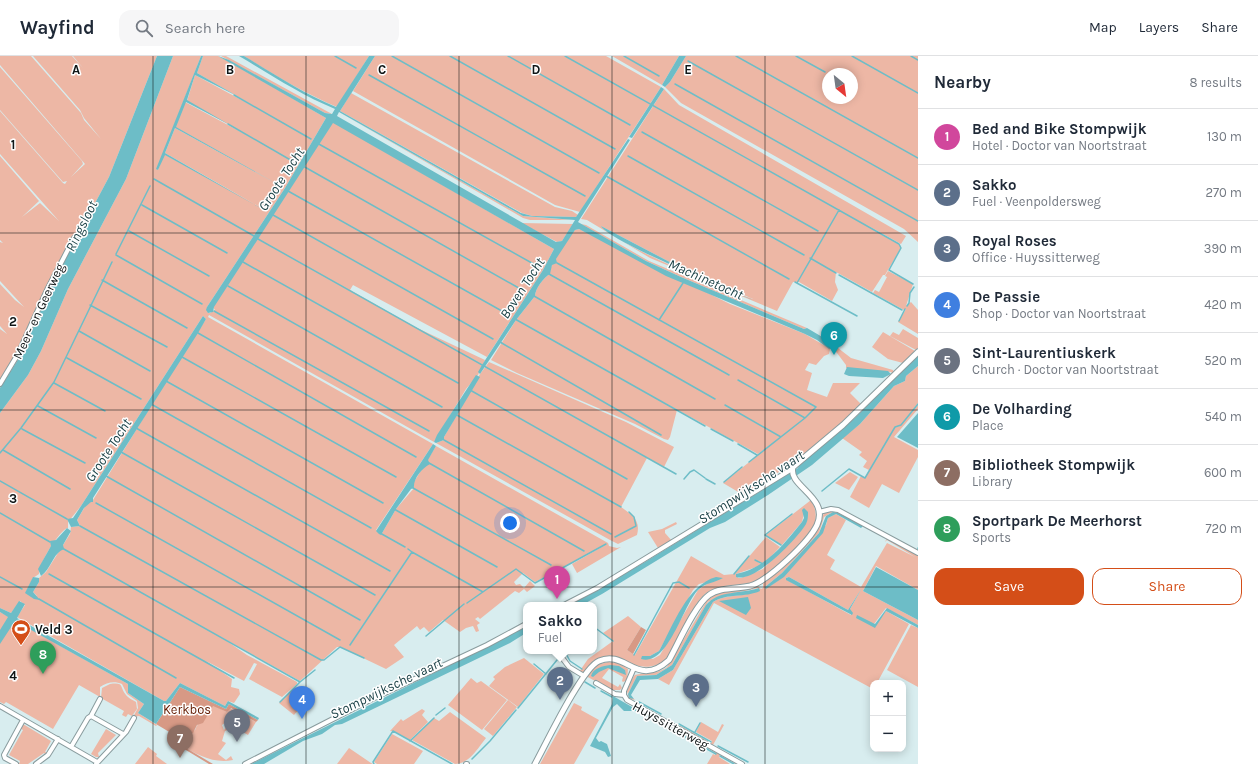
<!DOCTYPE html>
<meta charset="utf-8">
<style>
:root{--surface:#fff;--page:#f6f6f7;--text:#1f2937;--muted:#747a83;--line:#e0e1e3;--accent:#d44e18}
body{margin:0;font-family:Karla,sans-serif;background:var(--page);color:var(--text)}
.controls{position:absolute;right:12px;bottom:12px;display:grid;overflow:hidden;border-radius:8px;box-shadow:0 2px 10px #0003}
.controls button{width:36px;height:36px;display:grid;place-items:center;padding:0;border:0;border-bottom:1px solid var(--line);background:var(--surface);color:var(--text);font:20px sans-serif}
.compass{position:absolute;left:822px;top:12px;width:36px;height:36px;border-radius:50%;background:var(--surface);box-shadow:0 2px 10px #0003;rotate:151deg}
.you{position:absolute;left:510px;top:467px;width:14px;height:14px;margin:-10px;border:3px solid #fff;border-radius:50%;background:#1a73e8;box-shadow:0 0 0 6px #1a73e833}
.badge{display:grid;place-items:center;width:26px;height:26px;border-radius:50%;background:var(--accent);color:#fff;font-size:13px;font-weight:700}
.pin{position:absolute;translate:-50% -33px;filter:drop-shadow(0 1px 2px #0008)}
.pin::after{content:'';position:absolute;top:21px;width:14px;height:12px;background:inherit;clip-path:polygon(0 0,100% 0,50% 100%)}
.popup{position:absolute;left:523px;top:546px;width:74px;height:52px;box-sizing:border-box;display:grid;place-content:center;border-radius:8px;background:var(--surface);filter:drop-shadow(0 1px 3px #0005);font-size:13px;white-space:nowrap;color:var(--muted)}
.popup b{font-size:15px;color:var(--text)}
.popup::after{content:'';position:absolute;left:50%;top:100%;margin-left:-8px;border:8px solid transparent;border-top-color:var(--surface)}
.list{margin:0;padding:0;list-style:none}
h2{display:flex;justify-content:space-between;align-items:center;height:52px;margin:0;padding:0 16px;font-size:17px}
h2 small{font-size:13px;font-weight:400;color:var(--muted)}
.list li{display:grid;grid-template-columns:26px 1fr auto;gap:12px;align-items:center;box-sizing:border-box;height:56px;padding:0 16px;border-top:1px solid var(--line)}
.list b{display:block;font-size:15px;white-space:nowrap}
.list p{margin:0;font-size:13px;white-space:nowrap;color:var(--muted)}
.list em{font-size:13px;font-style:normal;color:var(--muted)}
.actions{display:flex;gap:8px;padding:12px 16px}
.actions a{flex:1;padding:9px 0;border:1px solid var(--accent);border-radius:12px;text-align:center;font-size:14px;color:var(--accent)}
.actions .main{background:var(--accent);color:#fff}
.icon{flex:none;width:22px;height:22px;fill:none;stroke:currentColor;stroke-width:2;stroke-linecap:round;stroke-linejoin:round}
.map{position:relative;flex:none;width:918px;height:708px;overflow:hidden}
header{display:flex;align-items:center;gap:24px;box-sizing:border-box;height:56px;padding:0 20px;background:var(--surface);border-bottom:1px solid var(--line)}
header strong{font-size:19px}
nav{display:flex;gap:22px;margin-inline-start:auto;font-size:14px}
.search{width:280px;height:36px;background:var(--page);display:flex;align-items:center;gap:10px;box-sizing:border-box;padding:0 14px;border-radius:12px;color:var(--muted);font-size:15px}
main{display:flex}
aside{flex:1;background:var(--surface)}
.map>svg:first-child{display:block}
.green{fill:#edb7a5;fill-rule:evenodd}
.forest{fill:#d79985}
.water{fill:#6dbdc7;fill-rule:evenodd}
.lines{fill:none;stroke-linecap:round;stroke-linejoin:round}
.stream{stroke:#6dbdc7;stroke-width:1.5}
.minor-casing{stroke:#899c9e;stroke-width:6}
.tertiary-casing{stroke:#899c9e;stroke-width:7}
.minor{stroke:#fff;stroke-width:4}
.tertiary{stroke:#fff;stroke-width:5}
.grid{fill:none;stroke:#0f1617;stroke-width:1;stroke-opacity:0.55}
.labels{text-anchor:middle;stroke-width:3;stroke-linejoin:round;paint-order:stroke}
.street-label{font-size:13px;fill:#0f1617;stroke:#fff}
.poi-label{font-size:13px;font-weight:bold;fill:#0f1617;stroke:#fff;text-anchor:start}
.park-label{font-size:13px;fill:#641b00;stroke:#fff}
.water-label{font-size:14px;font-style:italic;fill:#1d4348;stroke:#fff}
.grid-label{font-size:13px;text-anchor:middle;font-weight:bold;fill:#0f1617;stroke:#fff;stroke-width:3;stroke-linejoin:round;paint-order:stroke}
</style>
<header>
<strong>Wayfind</strong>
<div class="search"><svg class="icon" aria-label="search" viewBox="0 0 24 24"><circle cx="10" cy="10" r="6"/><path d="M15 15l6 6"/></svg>Search here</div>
<nav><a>Map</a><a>Layers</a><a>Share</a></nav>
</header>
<main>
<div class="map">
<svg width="918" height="708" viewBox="0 0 918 708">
<rect width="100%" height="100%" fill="#d8edef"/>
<path class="green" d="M 0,0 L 31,0 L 81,57 L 84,64 L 101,83 L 84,62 L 80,54 L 33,0 L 72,0 L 83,12 L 73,0 L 157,0 L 109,121 L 52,228 L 21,299 L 0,332 L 0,273 L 7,278 L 0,270 L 0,228 L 15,244 L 24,251 L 0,225 L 0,186 L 3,187 L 0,184 L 0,100 L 39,145 L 22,161 L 40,147 L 59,165 L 0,98 L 0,55 L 63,127 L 65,128 L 67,125 L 63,126 L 0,54 L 0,11 L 82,105 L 83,108 L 71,121 L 85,108 L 0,9 Z
M 173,0 L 201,0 L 157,113 L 158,114 L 164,98 L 263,153 L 165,97 L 175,72 L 279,129 L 175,71 L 185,46 L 256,84 L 187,45 L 195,19 L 264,56 L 197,17 L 203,0 L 218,0 L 228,5 L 326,62 L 285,132 L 207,251 L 208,257 L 210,257 L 215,254 L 213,251 L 333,66 L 554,193 L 543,214 L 487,301 L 353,229 L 350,234 L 415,271 L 485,304 L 478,319 L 466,333 L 434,386 L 209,259 L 208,261 L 433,388 L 376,474 L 381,479 L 396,453 L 414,432 L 414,426 L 436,390 L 608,487 L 609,490 L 617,492 L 621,491 L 577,517 L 572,508 L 607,488 L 535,526 L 523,517 L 514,526 L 516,529 L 520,528 L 524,532 L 530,525 L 535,530 L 527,536 L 524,533 L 519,537 L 515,535 L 480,563 L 478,561 L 475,563 L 480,567 L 477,569 L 479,575 L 476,576 L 473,570 L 466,572 L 460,576 L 443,564 L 429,576 L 424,571 L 420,574 L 417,570 L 394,589 L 404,601 L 386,613 L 340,591 L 337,591 L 300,625 L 221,581 L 247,599 L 297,626 L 297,628 L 282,641 L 249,623 L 257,608 L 254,607 L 244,625 L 206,605 L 232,623 L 231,631 L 239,633 L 240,638 L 234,647 L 228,645 L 225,650 L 180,627 L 166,645 L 164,645 L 17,561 L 25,549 L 20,545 L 11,557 L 0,552 L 0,357 L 28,319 L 41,295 L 68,233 L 126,123 ZM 203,260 L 206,263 L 183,298 L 93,444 L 86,449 L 77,464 L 80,470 L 71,471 L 70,478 L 46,516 L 39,522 L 39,526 L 33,536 L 37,540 L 26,536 L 33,522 L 39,518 C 38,509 60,473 68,472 L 68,466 L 81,450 Z
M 221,0 L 226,0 L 332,58 L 325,57 Z
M 244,0 L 369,0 L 337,51 C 304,37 274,19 244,0 Z
M 375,0 L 606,0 L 661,31 L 580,156 L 555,149 L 353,35 Z
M 612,0 L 679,0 L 662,29 Z
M 686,0 L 918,0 L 918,186 L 904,173 L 681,47 L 665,31 L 670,26 ZM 828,18 L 852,18 L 852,42 L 828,42 Z
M 664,33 L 679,49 L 906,180 L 901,188 L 865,168 L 900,189 L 901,192 L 885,219 L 883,219 L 872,236 L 836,216 L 835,226 L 838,234 L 832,245 L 799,226 L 793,226 L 777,255 L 650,202 L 587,164 L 581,163 ZM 601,170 L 683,213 L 753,243 C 728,235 613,187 601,170 Z
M 351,37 L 555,151 L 572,155 L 578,159 L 576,161 L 532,160 L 522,157 L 340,55 Z
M 339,56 L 523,160 L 572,164 L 530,164 L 523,162 Z
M 521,167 L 573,168 L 562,185 L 557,186 Z
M 581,168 L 586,169 L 649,205 L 807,272 L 804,273 L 681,221 L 646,205 Z
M 579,173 L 730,248 L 805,278 L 827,291 L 831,292 L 824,282 L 825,282 L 851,302 L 893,314 L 894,317 L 893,318 L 891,316 L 846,312 L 846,309 L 834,293 L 830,293 L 829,298 L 824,300 L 816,309 L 809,307 L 805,314 L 812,317 L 807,334 L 827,341 L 833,327 L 860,327 L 850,337 L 861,348 L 820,387 L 745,440 L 723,427 L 773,387 L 758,398 L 643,335 L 677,354 L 670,381 L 668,384 L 664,383 L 635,368 L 517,317 L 491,304 L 516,264 L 535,240 C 535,233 544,221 550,218 C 549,207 568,183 575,174 Z
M 888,215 L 913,228 L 906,250 L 911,246 L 918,254 L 918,278 L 898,266 L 906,253 L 904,254 L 873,237 L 875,234 L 879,236 L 887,221 L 885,220 Z
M 903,273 L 918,282 L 918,292 L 916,294 L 890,280 L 893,276 L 899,279 Z
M 883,276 L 915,295 L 903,307 L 888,303 L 872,291 Z
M 489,306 L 626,366 L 674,391 L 664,411 L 647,402 L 621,451 C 632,459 641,464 637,479 L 618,488 L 610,484 L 436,387 L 444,384 L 444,381 L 480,318 Z
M 918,310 L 918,347 L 907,362 L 918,349 L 918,353 L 894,381 L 918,394 L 918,401 L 899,437 L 882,428 L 869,452 L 850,441 L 861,420 L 865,422 L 869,414 L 863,411 L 867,405 L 859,399 L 862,396 L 842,382 L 860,368 L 894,330 L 905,325 L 906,320 Z
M 850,416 L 858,421 L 849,434 L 835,427 Z
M 811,444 C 815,450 817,459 815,467 C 810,481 774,516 760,523 C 744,532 720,526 705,538 C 690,551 679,586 667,603 C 631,630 610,574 583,618 L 579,616 L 588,603 L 613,585 L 603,577 L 628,560 L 641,571 L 627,594 L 635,599 L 691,500 L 724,519 L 734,518 L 766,481 L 780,491 L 764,508 L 755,504 L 762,509 L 736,518 L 738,522 L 741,522 L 763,513 L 805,468 L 807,465 L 804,457 L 802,466 L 782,489 L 766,479 ZM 723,522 L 710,526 L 698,534 L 660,599 L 653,603 L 642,600 L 650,600 L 659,595 L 693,534 L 699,528 Z
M 833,454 L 833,456 L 824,461 L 819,477 L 782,517 L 765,531 L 766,532 C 791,519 808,491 826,469 L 828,462 L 836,458 L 846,464 L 827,499 L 835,504 L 830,513 L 861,531 L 887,487 L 915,501 L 887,484 L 885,486 L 887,482 L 918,499 L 918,534 L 876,510 L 863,535 L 918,564 L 918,569 L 886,552 L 874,568 L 873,571 L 886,555 L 909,568 L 877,627 L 873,627 L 873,633 L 714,547 L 669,629 L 658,623 L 673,614 L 713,546 C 727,537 745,543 759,532 L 720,540 L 708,546 L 672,609 L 656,619 L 637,620 L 628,638 L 635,644 L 629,643 L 627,635 C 629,631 631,624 634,620 C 637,616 656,620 667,611 L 708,543 L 719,537 L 758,530 L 761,533 L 763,532 L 763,527 L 781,514 L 816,476 L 824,457 ZM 789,521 L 848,554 L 862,532 L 850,553 L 851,559 L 787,524 L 786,522 Z
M 676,466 L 677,468 L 665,474 L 665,477 L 672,485 L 658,492 L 648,476 L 662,473 Z
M 0,556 L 128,628 L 128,637 L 144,648 L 138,657 L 157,669 L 156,670 L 139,660 L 133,661 L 138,652 L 137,645 L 127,638 L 122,628 C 115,625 107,626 100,631 L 100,641 L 79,629 L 53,673 L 6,646 L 4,648 L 0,646 Z
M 911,569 L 918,572 L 918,631 L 887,614 Z
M 524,602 L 544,618 L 518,651 L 489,630 L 495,623 L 493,621 L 505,611 Z
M 608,606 L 618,607 L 628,613 L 627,624 L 623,626 L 622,625 L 623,621 L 609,613 L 602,622 L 618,631 L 620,628 L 622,632 L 620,634 L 611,634 L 586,620 L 597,609 Z
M 471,622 L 477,627 L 481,625 L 507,644 L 482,674 L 448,649 Z
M 110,628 C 125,626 119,631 126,639 C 128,642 133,644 136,646 L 137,653 L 132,660 L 128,658 L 126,661 L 122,659 L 124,655 L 101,642 L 102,632 Z
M 295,631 L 315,644 L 305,655 L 300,652 L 294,659 L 279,647 Z
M 508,644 L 517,651 L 493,680 L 484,673 Z
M 574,647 L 582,651 L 581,654 L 599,664 L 574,708 L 540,708 Z
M 213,649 L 227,656 L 230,652 L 256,666 L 248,679 L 226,666 L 222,669 L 224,674 L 228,669 L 233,672 L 225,675 L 222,685 L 226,687 L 218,698 L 226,704 L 231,700 L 233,704 C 214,708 197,699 181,689 L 180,682 L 195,674 C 198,665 208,659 213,649 Z
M 422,653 L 425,655 L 422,659 L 428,666 L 410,684 L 393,675 L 390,675 L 401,663 L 403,665 Z
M 450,656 L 486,682 C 478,692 469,708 455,708 L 412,684 L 434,662 L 439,665 Z
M 701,666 L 718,676 L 722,668 L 724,669 L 713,689 L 688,677 L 679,669 L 711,687 L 712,685 L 696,676 Z
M 23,668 L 51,685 L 45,696 L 48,697 L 46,699 L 44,697 L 28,708 L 19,708 L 20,705 L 9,699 L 23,674 L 20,672 Z
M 106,673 L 116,679 L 98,697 L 99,701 L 96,701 L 91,698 Z
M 392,678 L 423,695 L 414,708 L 377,708 L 374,706 Z
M 699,686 L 740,708 L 720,699 L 719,701 L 730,708 L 707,708 L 713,698 L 715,699 L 716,697 Z
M 148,691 L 157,698 L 156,700 L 167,708 L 135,708 Z
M 349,692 L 371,707 L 373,708 L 337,708 Z"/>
<path class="forest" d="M 641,571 L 646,574 L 633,598 L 627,594 Z
M 180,631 L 226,653 L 229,648 L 258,664 L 256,666 L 231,652 L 227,656 L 213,650 L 203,667 L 197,669 L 193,677 L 181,682 L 181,689 L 213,708 L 209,708 L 176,688 L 171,677 L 156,668 Z"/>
<path class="water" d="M 157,0 L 173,0 L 126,123 L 68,233 L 41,295 L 28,319 L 0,357 L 0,332 L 21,299 L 52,228 L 109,121 Z
M 201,0 L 203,0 L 197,17 L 237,40 L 195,19 L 187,44 L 230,69 L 186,46 L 176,71 L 279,129 L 175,72 L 165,97 L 264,154 L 165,99 L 158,114 L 156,113 Z
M 218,0 L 229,4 L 325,57 L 332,58 L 335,53 C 301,39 271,19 239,0 L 244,0 C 274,18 304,38 336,51 L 369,0 L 375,0 L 340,55 L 521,157 L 532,160 L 576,161 L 628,83 L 630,84 L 578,166 L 646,205 L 681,221 L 804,273 L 807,272 L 824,282 L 831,292 L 829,293 L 817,284 L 805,278 L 666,220 L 579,173 L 575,174 L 556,203 L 557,207 L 552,209 L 550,218 C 544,221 535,233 535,240 L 516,264 L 480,318 L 478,316 L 482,309 L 543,214 L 554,193 L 333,67 L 214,251 L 213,256 L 208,257 L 206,254 L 207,251 L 285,132 L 326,62 ZM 339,56 L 523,160 L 575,164 L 562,185 L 556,186 L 337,60 Z
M 679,0 L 686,0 L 670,26 L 665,31 L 662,29 Z
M 661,31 L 664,33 L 632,82 L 629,81 Z
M 601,170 L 683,213 L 753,244 C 729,234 609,185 601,170 Z
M 203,260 L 206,263 L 198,277 L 93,442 L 93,446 L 91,446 L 84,452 L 77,464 L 80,470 L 71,471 L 67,463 L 73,462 L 81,450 Z
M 918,299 L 918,310 L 906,320 L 905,325 L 894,330 L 860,368 L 812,409 L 768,439 L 725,466 L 710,472 L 602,538 L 582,549 L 570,549 L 645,506 L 798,412 L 799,408 L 855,362 Z
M 847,311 L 888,315 L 891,318 L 883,322 L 849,320 L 844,318 Z
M 476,319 L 480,321 L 444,381 L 444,384 L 436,387 L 434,386 L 437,379 Z
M 918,357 L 918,392 L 897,381 Z
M 433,388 L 436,390 L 428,404 L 430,408 C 422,412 413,423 414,432 L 411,433 L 396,453 L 381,479 L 379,478 L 376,475 Z
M 804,452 L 808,456 C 808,460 808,464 806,468 C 797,483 755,527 736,521 L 736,518 C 766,512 783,489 802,466 L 804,462 L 802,454 Z
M 833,456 L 838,457 L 863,470 L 861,472 L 836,458 L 828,462 L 823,477 L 784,521 L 766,533 L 765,531 L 782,517 L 819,477 L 826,460 Z
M 67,472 L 71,475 L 63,489 L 64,493 C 53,497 51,513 41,520 L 38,513 L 51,490 L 50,485 L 56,484 Z
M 876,511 L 918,534 L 918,564 L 863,535 Z
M 33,521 L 39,522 L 39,526 L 33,536 L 40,544 L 34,543 L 25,537 Z
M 716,521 L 723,522 C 715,527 706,526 698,534 C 683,549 668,611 641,603 L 642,600 L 650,600 L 659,595 C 673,570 687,529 716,521 Z
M 789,521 L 848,554 L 862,532 L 850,553 L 853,557 L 852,559 L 786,524 L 786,522 Z
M 759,532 L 760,535 C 745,542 727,537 713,546 L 673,614 L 658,623 L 640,624 L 631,639 L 634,643 L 629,642 L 628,638 L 637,620 L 656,619 L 672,609 L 706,549 C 718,534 742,538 759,532 Z
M 748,541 L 751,552 L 746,559 L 719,545 Z
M 19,545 L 25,548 L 17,562 L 164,645 L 166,645 L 180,627 L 225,650 L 228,645 L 259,662 L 258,664 L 229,648 L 226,653 L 180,631 L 156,668 L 138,657 L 144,648 L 128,637 L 128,628 L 15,565 L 0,588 L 0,574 L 8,561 L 0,556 L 0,552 L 11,557 Z
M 887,552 L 918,569 L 918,572 L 886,555 L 875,572 L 856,562 L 857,559 L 875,568 Z
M 526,571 L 526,577 L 510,587 L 342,668 L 335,669 L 322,678 L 303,685 L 264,708 L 251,708 Z
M 610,609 L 619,610 L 625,614 L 626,619 L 608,612 L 599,616 L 593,621 L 591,620 C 593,612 603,610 610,609 Z
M 613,640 L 639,655 L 624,655 L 617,648 L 613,651 L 596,682 L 599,686 L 601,685 L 607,688 L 611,700 L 608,701 L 605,696 L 590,690 L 612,648 Z"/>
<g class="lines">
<path class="stream" d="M 335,0 L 356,12
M 392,0 L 599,117
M 450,0 L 615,93
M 508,0 L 630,69
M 565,0 L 899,188 L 901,192 L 889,214 L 913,228
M 624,0 L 659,20
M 736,0 L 918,102
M 796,0 L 825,16
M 852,0 L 918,37
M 911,0 L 918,4
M 688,5 L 918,134
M 369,19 L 585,140
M 675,28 L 918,165
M 234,39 L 311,83
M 228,68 L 294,106
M 642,76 L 818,175
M 317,87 L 539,211
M 628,100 L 804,199
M 303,110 L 524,235
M 606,120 L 789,223
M 154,123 L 254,180
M 288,135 L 509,259
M 142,149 L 227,197
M 273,159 L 493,283
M 129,175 L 209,220
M 258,183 L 676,418
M 116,198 L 150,130
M 116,199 L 202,248
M 810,202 L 836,217
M 243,206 L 458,327
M 557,207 L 816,351 L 805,362 L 749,406
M 549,218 L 729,319
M 839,219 L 902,254
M 102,224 L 187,272
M 795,226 L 857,260
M 797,227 L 839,154
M 228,230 L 442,351
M 534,240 L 715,343
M 90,249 L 167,291
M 907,250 L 909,247 L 910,237 L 914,231
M 214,255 L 429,375
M 515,263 L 705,370
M 659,264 L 683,227
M 899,265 L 905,253
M 79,275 L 150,315
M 198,277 L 416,401
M 500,286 L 661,379
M 182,301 L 396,421
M 67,302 L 141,343
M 738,324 L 805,362
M 166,325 L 383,447
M 54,327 L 105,355
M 470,334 L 627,423
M 151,348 L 371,472
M 725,349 L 781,381
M 38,350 L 96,382
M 455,358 L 621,451
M 136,372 L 390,515
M 22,373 L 85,407
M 711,373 L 733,385
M 444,384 L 611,478
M 738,388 L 757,399
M 3,394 L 70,433
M 121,396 L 375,539
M 0,397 L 21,372 L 54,326 L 112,206
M 429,407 L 584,495
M 106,420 L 360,564
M 684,423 L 690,416 L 694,414 L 705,422
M 706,423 L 715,428
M 0,425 L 67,463
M 724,426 L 742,411
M 413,432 L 551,509
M 822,435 L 849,413 L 865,422 L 895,371 L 901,369 L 918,348
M 96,447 L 340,584
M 394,453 L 497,511
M 0,457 L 50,486
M 80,470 L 321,604 L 324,604 L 340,591 L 364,602
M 380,477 L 405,491
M 615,481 L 636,470 L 634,461 L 629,456
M 781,489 L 765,479 L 792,458
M 62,492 L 300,626 L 315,614
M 408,493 L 412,496
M 918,493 L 918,492
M 755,504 L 763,508
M 49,518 L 234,622
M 734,518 L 749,500
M 0,521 L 22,533
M 39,543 L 176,622
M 467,547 L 516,513 L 535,527 L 606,488
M 594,571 L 613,585
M 426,580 L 464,548
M 350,589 L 412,496 L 483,536
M 565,596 L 570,605 L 582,613
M 634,599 L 673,527 L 679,526 L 689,532
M 534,608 L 546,618
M 585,626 L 595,632
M 601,635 L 612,641
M 280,646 L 300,626
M 639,646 L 661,658
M 518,652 L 557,604
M 436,659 L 445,652
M 645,659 L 655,664
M 661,667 L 686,681
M 679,668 L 711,686
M 695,676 L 700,667
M 410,685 L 434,662
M 698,688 L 716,698
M 718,690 L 748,706
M 720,700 L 734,708
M 472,703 L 490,685 L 516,654
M 374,708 L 373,706 L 393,675 L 452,708"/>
<g class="minor-casing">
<path id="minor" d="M 0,328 L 18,298 L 47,234 L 74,182
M 819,456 L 831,453 L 838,454 L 918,497
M 564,549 L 597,532 L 792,413
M 557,595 L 569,611 L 584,620
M 634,612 L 624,635 L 624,639 L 627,644 L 742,708
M 596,627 L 615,638 L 624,639
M 0,650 L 97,706
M 91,660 L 100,643
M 71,691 L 88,662 L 91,660 L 123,678
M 16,708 L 5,702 L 4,699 L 23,664
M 36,708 L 48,699 L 58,683
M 96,708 L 126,676 L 134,662
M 245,708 L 370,644 L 487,589 L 526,568
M 466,708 L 467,708"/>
</g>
<g class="tertiary-casing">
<path id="tertiary" d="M 535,708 C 546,688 582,612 599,605 C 626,593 637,633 669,604 C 678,588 695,549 709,539 C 720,531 737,533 750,530 C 768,525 809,486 817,469 C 830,441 787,430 793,411 L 843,369 L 918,296"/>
</g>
<use href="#minor" class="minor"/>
<use href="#tertiary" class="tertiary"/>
</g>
<path class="grid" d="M 153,0 L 153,708M 306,0 L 306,708M 459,0 L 459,708M 612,0 L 612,708M 765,0 L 765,708M 0,177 L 918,177M 0,354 L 918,354M 0,531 L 918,531"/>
<defs>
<g id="stadium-pin" transform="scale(1)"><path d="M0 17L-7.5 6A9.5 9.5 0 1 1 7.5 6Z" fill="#d44e18" stroke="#fff"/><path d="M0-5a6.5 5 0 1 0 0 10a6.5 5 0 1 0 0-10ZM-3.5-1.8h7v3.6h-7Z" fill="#fff"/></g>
</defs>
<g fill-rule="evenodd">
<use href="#stadium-pin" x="21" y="573"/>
</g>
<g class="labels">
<g class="street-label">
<text transform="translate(38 255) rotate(-65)" y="5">Meer- en Geerweg</text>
<text transform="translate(671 669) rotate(29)" y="5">Huyssitterweg</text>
</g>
<g class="poi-label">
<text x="35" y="578">Veld 3</text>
</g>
<g class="park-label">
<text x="187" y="658">Kerkbos</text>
</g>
<g class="water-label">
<text transform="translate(281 123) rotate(-57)" y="5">Groote Tocht</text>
<text transform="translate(81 170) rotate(-64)" y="5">Ringsloot</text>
<text transform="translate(706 223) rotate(24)" y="5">Machinetocht</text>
<text transform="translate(522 232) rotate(-57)" y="5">Boven Tocht</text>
<text transform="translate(108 394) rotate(-57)" y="5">Groote Tocht</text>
<text transform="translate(751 431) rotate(-33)" y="5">Stompwijksche vaart</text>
<text transform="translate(386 632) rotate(-26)" y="5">Stompwijksche vaart</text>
</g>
</g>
<g class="grid-label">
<text x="76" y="18">A</text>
<text x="230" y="18">B</text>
<text x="382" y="18">C</text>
<text x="536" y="18">D</text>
<text x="688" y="18">E</text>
<text x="13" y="93">1</text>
<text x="13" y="270">2</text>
<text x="13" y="447">3</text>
<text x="13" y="624">4</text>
</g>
</svg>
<div class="controls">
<button>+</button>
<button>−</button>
</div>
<svg class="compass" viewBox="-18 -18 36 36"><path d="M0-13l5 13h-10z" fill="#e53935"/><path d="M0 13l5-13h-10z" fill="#747a83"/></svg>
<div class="you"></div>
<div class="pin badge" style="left:557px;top:543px;background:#d1479c">1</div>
<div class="pin badge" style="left:560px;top:644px;background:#5c6f8a">2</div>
<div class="popup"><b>Sakko</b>Fuel</div>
<div class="pin badge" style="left:696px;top:651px;background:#5c6f8a">3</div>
<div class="pin badge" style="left:302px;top:663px;background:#3f7fe0">4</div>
<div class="pin badge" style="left:237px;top:686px;background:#6b7280">5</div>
<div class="pin badge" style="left:834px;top:299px;background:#0f9aa8">6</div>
<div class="pin badge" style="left:180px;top:702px;background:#8d6e63">7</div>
<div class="pin badge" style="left:43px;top:618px;background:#2e9e5b">8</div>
</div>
<aside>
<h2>Nearby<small>8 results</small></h2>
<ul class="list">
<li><span class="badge" style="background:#d1479c">1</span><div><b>Bed and Bike Stompwijk</b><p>Hotel · Doctor van Noortstraat</p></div><em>130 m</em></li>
<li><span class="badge" style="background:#5c6f8a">2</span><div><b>Sakko</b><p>Fuel · Veenpoldersweg</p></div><em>270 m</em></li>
<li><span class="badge" style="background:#5c6f8a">3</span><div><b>Royal Roses</b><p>Office · Huyssitterweg</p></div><em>390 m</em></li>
<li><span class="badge" style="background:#3f7fe0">4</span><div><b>De Passie</b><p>Shop · Doctor van Noortstraat</p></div><em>420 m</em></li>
<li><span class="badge" style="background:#6b7280">5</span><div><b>Sint-Laurentiuskerk</b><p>Church · Doctor van Noortstraat</p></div><em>520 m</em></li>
<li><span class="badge" style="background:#0f9aa8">6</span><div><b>De Volharding</b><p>Place</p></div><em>540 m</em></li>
<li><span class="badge" style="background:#8d6e63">7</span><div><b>Bibliotheek Stompwijk</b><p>Library</p></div><em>600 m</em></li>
<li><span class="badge" style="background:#2e9e5b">8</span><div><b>Sportpark De Meerhorst</b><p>Sports</p></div><em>720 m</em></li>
</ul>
<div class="actions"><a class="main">Save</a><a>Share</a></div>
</aside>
</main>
